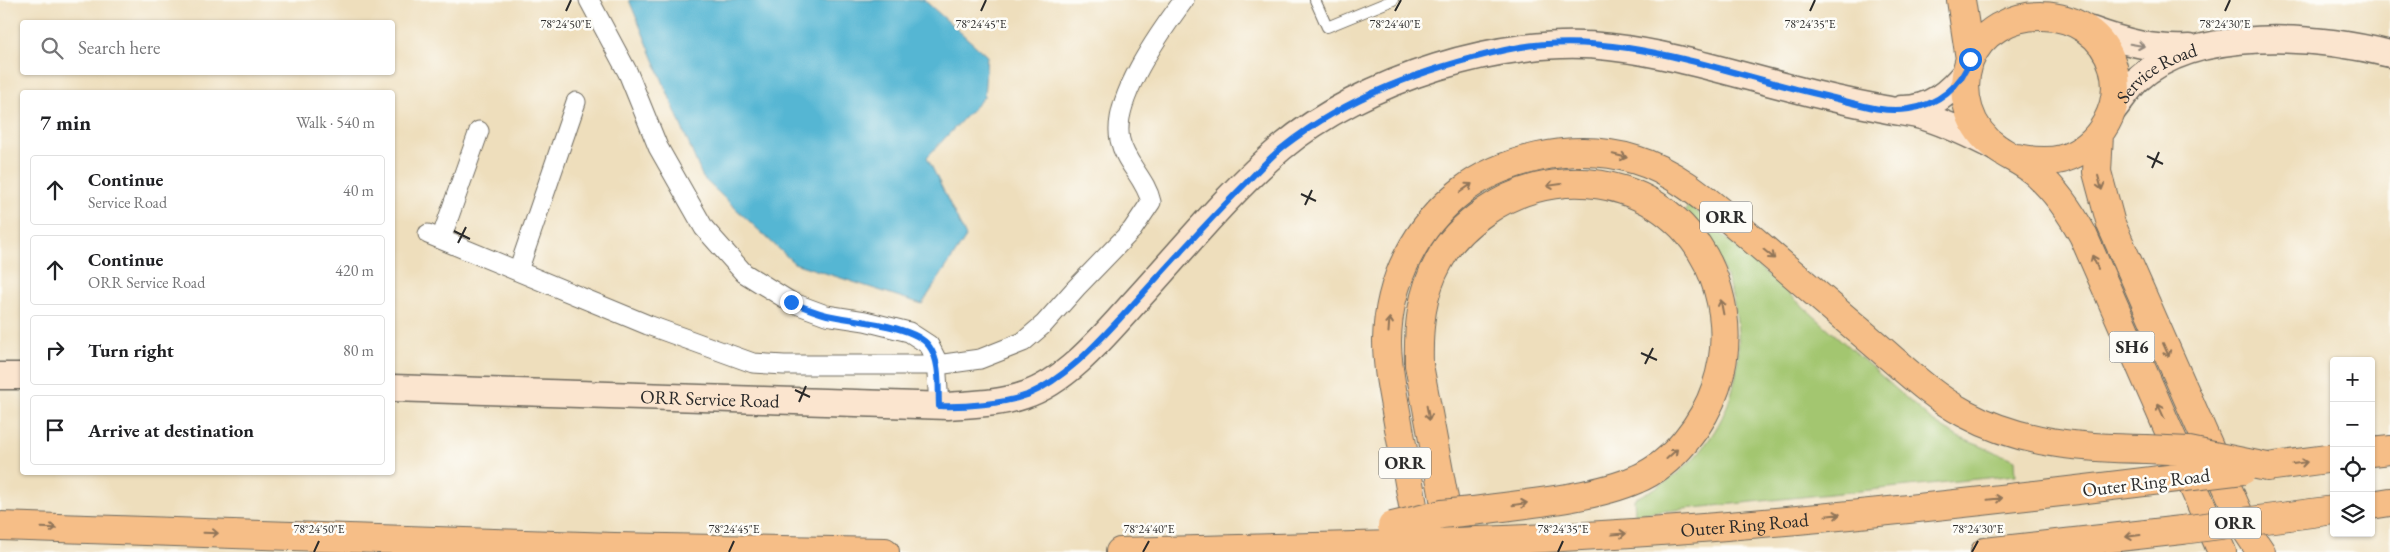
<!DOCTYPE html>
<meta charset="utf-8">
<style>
:root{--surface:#fff;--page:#f6f6f6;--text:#202124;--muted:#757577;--line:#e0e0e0}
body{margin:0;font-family:"EB Garamond",serif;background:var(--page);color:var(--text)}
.controls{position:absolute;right:15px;bottom:15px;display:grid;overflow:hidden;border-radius:5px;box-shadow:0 1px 4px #0004}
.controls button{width:45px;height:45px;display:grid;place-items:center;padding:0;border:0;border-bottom:1px solid var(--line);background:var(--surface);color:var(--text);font:25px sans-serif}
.stop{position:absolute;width:15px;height:15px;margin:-11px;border:4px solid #1a73e8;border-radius:50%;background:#fff}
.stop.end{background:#1a73e8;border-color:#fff;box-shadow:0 1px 5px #0008}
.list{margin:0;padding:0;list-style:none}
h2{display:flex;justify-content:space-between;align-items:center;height:65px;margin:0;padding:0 20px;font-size:21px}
h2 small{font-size:16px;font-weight:400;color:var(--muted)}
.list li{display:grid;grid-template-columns:32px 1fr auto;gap:15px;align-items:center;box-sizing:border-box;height:70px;margin:0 10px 10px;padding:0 10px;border:1px solid var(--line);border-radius:5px}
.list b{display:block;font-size:19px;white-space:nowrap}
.list p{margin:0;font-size:16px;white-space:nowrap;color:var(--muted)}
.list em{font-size:16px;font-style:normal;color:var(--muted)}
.icon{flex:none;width:28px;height:28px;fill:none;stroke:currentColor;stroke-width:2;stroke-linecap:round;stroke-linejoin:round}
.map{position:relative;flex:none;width:2390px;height:552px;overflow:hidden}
.search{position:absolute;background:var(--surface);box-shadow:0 1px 4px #0004;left:20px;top:20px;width:375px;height:55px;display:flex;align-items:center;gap:12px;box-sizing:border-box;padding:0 18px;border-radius:5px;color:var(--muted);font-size:19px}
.panel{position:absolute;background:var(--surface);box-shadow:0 1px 4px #0004;left:20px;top:90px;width:375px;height:385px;border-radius:5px}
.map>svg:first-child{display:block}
.green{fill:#a3c670;stroke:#67784e}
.water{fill:#54b6d3;stroke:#40707f}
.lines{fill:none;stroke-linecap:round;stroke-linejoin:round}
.lane-casing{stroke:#6f6a5e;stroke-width:12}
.street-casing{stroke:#6f6a5e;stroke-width:21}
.secondary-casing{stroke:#6f6a5e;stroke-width:29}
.primary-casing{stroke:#6f6a5e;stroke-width:30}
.highway-casing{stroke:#6f6a5e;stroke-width:30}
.lane{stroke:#fff;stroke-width:10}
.street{stroke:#fff;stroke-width:19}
.secondary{stroke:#fbe5cf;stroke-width:26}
.primary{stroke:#f6be87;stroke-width:28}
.highway{stroke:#f6be87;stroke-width:28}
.highway-bridge-casing{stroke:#6f6a5e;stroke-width:30;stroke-linecap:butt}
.highway-bridge{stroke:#f6be87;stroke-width:28}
.oneway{stroke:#93887d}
.oneway2{stroke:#907459}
.route{stroke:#1a73e8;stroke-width:6}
.ticks{fill:none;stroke:#2b2b2b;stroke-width:2}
.labels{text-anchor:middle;stroke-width:5;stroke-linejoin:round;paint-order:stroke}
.shield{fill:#fdfcf7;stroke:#6a6a68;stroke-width:1}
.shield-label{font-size:18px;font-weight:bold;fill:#2b2b2b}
.street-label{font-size:19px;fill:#2b2b2b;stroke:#fdfcf7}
.ticks-label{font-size:12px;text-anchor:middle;fill:#2b2b2b;stroke:#fdfcf7;stroke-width:5;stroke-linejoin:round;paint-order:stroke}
</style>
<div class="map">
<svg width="2390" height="552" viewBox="0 0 2390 552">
<rect width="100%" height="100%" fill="#fdfcf7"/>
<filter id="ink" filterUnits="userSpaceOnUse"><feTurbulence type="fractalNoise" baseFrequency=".02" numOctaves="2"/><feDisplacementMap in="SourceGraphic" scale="10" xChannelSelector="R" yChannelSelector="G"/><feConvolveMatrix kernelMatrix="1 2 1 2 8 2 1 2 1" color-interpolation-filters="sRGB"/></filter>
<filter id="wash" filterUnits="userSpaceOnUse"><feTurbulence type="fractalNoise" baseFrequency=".0096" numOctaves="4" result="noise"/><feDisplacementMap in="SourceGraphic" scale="20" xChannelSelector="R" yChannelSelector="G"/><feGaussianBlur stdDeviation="1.12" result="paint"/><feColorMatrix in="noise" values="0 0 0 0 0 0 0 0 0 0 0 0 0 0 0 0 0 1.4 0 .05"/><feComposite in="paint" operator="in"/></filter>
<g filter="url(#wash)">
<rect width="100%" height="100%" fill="#eedebc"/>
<path class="green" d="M 1689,205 L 1931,420 L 1958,437 L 2015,460 L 2016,475 L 1635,514 L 1634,499 C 1648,492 1662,485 1674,476 C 1751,416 1755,317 1707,237 C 1702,227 1693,219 1685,211 Z"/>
<path class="water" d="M 629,0 L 924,0 L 987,56 L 984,97 L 927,157 L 966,237 L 922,304 L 794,263 L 703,178 Z"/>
</g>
<g filter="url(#ink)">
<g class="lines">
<g class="lane-casing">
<path id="lane" d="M 1315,0 L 1327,27 L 1393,0"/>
</g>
<g class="street-casing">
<path id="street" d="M 589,0 L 628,73 L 658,147 L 704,228 L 744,273 L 791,302 L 826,315 L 865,321 L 909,332 L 929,345 L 936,359 L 939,406
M 428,234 L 648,325 L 753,363 L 784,365 L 937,365 L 980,359 L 1023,342 L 1044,324 L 1076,288 L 1132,230 L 1151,202 C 1146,179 1125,163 1120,140 C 1111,100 1161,31 1184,0
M 441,239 L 479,131
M 518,271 L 576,102"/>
</g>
<g class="secondary-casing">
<g id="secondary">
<path d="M 2091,30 C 2124,42 2154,50 2189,48"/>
<path d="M 1901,109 C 1930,110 1950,92 1967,71"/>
<path id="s1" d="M 2113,110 C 2121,100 2128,89 2137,80 C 2197,25 2317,36 2390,54"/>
<path d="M 0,376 L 22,376"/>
<path id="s2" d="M 392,388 L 948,406 C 973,404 1000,404 1025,395 C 1067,381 1104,336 1133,304 C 1180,253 1229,192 1281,148 C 1362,80 1505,34 1610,47 C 1672,54 1731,73 1791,88 C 1821,96 1853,103 1884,109 C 1897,112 1912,113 1925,117 C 1950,125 1973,136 1996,148"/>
</g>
</g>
<g class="primary-casing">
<path id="primary" d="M 1961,0 L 1970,59
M 2099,134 L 2097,172 L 2111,224 L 2245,528
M 2017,158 C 2032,161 2047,163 2062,159 C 2101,147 2124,105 2113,67 C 2094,0 1992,0 1969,62 C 1959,94 1969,129 1997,148 C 2011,158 2026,163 2038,175 C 2057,192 2071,213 2083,235 L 2222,552"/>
</g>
<g class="highway-casing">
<g id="highway">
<path d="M 2371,452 L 2390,450"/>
<path d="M 2267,467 L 2334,458"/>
<path d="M 2371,505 L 2390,502"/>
<path d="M 2289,516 L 2334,510"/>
<path d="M 0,526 L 614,547 L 885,552"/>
<path d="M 2245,528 L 2261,552"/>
<path id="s3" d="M 1477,541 C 1705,533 1933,508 2160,480"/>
<path d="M 1420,543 C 1413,507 1407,470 1400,434 C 1395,403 1387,372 1387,341 C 1388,281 1416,226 1463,190 C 1485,173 1512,163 1538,157 C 1571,150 1604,150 1636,160 C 1677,172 1711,204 1743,231 C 1787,269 1832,307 1876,345 C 1904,369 1932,396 1964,413 C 2021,444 2082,448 2146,449"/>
<path d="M 1120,552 L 1395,545"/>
<path d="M 1454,552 L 1419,365 C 1418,328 1421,293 1439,261 C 1449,241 1467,224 1486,211 C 1571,153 1689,187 1718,290 C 1727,322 1727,355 1716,387 C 1704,423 1673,464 1637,479 C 1592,499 1521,504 1472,511"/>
<path d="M 1985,552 L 2182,530"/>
</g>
</g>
<use href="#lane" class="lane"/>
<use href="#street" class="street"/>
<use href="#secondary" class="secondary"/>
<use href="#primary" class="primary"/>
<use href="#highway" class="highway"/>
<g class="highway-bridge-casing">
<path id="highway-bridge" d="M 2146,449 L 2189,451 L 2267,467
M 2160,480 L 2243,470
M 1392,526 L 1442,514 L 1472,511
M 2182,530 L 2289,516
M 1395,545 L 1477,541"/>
</g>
<use href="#highway-bridge" class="highway-bridge"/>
</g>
<defs><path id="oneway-shaft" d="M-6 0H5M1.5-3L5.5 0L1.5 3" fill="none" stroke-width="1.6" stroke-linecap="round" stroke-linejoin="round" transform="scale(1.25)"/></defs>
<use class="oneway" href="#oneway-shaft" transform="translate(2137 45) rotate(9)"/>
<g class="oneway2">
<use href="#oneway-shaft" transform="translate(1620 156) rotate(14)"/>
<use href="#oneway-shaft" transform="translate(2100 183) rotate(75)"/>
<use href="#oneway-shaft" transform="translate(1554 185) rotate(172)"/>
<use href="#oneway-shaft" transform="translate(1466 188) rotate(-35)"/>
<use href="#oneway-shaft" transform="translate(1769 254) rotate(40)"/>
<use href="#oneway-shaft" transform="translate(2095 262) rotate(-114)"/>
<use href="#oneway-shaft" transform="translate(1722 307) rotate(-101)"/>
<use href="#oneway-shaft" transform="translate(1389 325) rotate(-86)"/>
<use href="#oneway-shaft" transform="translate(2166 350) rotate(66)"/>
<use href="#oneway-shaft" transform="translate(2161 411) rotate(-114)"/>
<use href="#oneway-shaft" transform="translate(1428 413) rotate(79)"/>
<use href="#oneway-shaft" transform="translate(1672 454) rotate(-42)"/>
<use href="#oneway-shaft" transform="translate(2300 463) rotate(-8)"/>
<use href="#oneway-shaft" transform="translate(1995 499) rotate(-6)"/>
<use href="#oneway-shaft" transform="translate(1520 504) rotate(-9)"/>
<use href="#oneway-shaft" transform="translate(1833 515) rotate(-6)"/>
<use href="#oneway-shaft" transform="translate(49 528) rotate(2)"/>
<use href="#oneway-shaft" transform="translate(211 533) rotate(2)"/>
<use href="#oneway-shaft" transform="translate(1619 534) rotate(-4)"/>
<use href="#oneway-shaft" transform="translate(2133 536) rotate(173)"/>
</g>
</g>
<g class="lines" filter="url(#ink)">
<path class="route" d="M 791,302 C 803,307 815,312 827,315 C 852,321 914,325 929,346 C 941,362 938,387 939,406 C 964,407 1003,404 1027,395 C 1068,377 1098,342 1127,311 C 1166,268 1204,225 1245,184 C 1257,172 1269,158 1283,147 C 1348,96 1426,68 1505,50 C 1611,26 1720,72 1821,95 C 1849,101 1881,114 1909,109 C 1937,105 1962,86 1970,59"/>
</g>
<path class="ticks" d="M 566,11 L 571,0M 981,11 L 986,0M 1395,11 L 1401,0M 1810,11 L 1815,0M 2225,11 L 2230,0M 2147,156 L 2163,164M 2152,168 L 2159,152M 1301,194 L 1316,201M 1305,205 L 1312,190M 454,231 L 470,239M 458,243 L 466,227M 1641,353 L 1657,360M 1645,364 L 1653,348M 795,390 L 810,397M 799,402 L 806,386M 314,552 L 319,541M 729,552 L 734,541M 1143,552 L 1149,541M 1558,552 L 1563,541M 1972,552 L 1978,541"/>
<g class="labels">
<g class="shield">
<rect x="1700" y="201.5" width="52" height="31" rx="4"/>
<rect x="2109.5" y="331.5" width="45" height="31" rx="4"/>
<rect x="1379" y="447.5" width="52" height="31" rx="4"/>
<rect x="2209" y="507.5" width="52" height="31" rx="4"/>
</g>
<g class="shield-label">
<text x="1726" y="223">ORR</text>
<text x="2132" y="353">SH6</text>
<text x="1405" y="469">ORR</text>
<text x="2235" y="529">ORR</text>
</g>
<g class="street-label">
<text dy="7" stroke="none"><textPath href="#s1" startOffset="59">Service Road</textPath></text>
<text dy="7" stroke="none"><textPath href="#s2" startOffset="318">ORR Service Road</textPath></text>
<text transform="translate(2146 482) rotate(-7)" y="7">Outer Ring Road</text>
<text dy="7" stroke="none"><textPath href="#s3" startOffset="268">Outer Ring Road</textPath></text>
</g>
</g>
<g class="ticks-label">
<text x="566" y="28">78°24'50"E</text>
<text x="981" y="28">78°24'45"E</text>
<text x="1395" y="28">78°24'40"E</text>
<text x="1810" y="28">78°24'35"E</text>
<text x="2225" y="28">78°24'30"E</text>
<text x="319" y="533">78°24'50"E</text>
<text x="734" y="533">78°24'45"E</text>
<text x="1149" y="533">78°24'40"E</text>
<text x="1563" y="533">78°24'35"E</text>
<text x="1978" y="533">78°24'30"E</text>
</g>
</svg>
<div class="controls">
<button>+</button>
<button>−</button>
<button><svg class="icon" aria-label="locate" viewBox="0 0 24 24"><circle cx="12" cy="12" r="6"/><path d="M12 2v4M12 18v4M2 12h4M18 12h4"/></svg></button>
<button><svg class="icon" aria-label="layers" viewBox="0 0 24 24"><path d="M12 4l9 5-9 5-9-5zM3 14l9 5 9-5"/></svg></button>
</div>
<div class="stop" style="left:1970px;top:59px"></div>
<div class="stop end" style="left:791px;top:302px"></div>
<div class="search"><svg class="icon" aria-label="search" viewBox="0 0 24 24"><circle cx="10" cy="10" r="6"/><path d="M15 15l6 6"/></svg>Search here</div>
<section class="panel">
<h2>7 min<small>Walk · 540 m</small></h2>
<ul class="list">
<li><svg class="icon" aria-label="ahead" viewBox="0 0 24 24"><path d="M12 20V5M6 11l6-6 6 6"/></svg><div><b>Continue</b><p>Service Road</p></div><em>40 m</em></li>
<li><svg class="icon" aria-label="ahead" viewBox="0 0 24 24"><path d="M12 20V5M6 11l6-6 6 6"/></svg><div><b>Continue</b><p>ORR Service Road</p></div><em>420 m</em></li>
<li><svg class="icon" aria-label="right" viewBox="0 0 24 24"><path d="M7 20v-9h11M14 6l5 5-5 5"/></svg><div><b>Turn right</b></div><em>80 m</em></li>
<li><svg class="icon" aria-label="arrive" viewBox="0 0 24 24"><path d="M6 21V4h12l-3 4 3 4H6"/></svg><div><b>Arrive at destination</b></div></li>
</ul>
</section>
</div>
